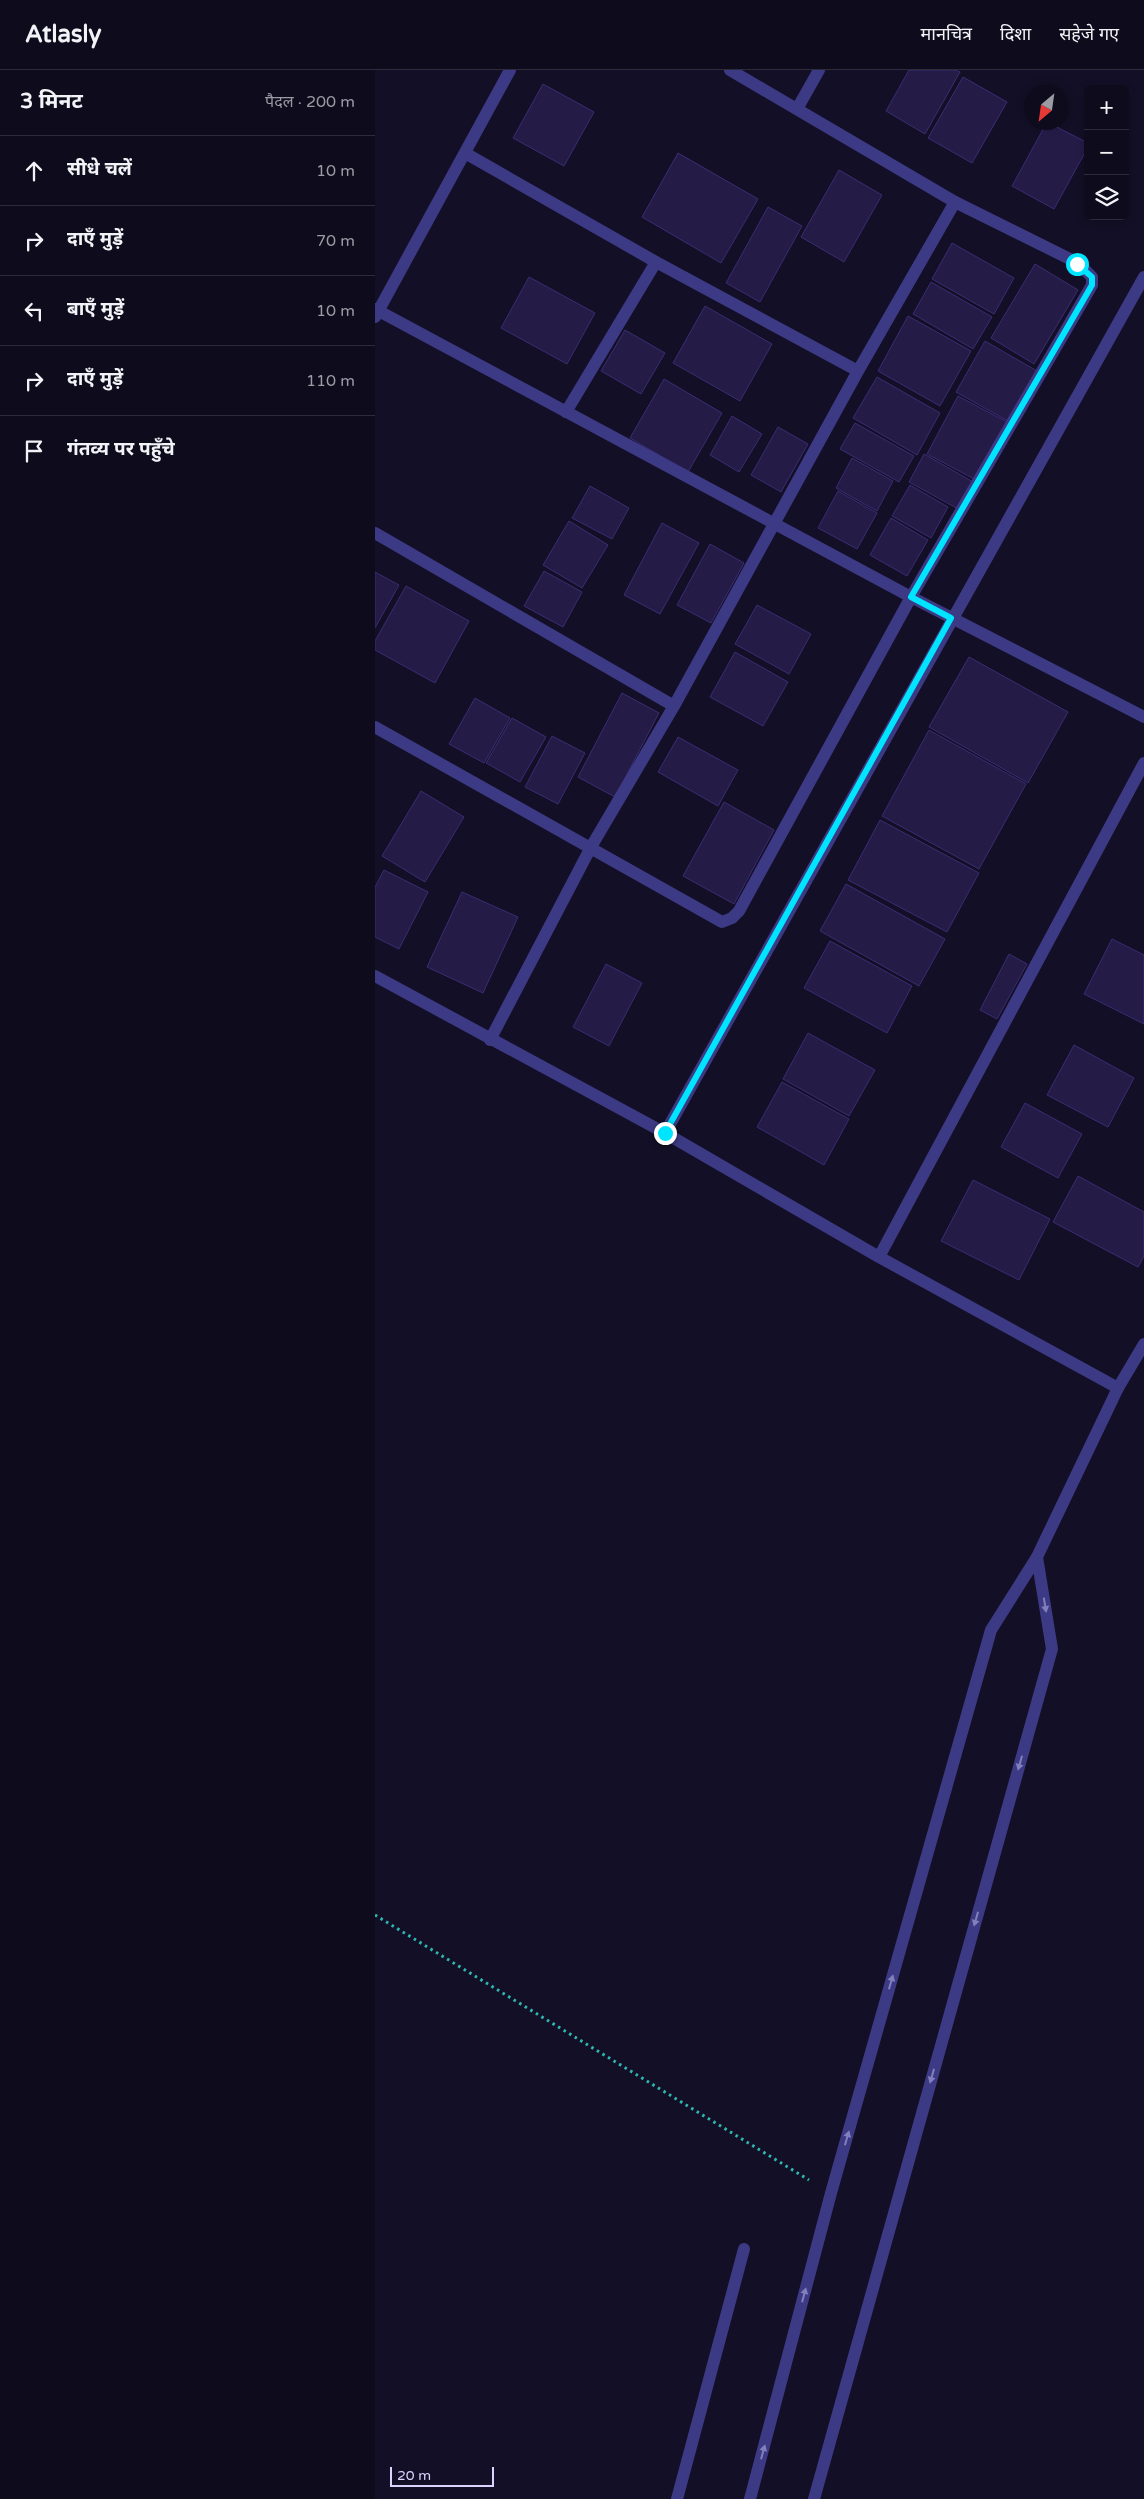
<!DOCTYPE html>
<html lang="hi">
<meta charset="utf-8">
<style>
:root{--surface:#0e0b1c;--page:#1c1929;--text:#f1f3f6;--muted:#9b9ba3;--line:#2e2b3b}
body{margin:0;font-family:"Varela Round","Noto Sans Devanagari",sans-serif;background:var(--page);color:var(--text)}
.controls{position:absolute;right:15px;top:15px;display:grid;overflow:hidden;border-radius:8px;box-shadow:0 2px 8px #0003}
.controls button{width:45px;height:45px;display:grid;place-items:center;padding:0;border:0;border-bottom:1px solid var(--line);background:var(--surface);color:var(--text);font:25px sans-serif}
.compass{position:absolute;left:649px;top:15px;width:45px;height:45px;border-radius:50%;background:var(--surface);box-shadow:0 2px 8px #0003;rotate:209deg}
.scale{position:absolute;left:15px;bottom:12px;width:104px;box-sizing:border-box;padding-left:5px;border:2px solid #d9d4ff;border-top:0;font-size:14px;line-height:18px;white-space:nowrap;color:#d9d4ff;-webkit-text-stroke:4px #130f26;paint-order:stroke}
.stop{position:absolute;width:15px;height:15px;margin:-11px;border:4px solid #00e5ff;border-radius:50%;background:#fff}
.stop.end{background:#00e5ff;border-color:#fff;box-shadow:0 1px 5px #0008}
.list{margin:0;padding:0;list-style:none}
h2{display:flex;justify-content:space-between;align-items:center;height:65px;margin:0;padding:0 20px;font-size:21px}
h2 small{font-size:16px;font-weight:400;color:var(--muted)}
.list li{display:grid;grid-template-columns:32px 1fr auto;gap:15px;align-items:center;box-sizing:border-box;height:70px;padding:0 20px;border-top:1px solid var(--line)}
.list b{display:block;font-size:19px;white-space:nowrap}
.list em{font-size:16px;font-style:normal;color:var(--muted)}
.icon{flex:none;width:28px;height:28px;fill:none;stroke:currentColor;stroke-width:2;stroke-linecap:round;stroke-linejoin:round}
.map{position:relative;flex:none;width:769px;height:2429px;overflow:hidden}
header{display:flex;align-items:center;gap:30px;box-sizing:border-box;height:70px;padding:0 25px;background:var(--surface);border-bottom:1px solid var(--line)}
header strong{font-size:24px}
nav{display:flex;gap:28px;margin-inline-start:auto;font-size:18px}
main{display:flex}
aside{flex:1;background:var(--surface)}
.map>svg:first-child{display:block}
.building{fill:#241b47;stroke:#3b2d73}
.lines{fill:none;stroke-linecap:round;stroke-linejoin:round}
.path{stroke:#2fb8b0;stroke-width:3;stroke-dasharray:2.5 4;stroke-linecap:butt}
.service{stroke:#3d3a85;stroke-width:12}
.minor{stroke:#3d3a85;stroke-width:12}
.tertiary{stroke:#3d3a85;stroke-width:12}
.oneway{fill:#837fbc}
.route{stroke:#00e5ff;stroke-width:6}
</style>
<header>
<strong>Atlasly</strong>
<nav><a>मानचित्र</a><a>दिशा</a><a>सहेजे गए</a></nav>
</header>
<main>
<aside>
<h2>3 मिनट<small>पैदल · 200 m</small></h2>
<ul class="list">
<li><svg class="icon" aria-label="ahead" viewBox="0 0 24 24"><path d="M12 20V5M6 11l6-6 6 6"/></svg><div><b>सीधे चलें</b></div><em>10 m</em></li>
<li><svg class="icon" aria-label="right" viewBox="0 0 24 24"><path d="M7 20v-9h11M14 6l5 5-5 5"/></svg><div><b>दाएँ मुड़ें</b></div><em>70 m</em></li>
<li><svg class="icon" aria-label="left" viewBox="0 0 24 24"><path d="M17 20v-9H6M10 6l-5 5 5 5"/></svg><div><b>बाएँ मुड़ें</b></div><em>10 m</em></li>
<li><svg class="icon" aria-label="right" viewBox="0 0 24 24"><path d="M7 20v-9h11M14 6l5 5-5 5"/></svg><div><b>दाएँ मुड़ें</b></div><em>110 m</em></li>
<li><svg class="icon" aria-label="arrive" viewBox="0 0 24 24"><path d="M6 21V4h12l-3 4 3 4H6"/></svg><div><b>गंतव्य पर पहुँचे</b></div></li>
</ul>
</aside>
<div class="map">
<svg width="769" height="2429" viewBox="0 0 769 2429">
<rect width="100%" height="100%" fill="#130f26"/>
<path class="building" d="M 534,0 L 580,0 L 585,2 L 550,64 L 511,41 Z
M 588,7 L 632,32 L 597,93 L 553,68 Z
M 168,14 L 219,42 L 189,96 L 138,68 Z
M 672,52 L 713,73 L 713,77 L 679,139 L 637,116 Z
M 303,83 L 383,129 L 346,193 L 267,147 Z
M 464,100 L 507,125 L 469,192 L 426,167 Z
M 393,137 L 427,156 L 385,232 L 351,213 Z
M 577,173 L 639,208 L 619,244 L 557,209 Z
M 660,194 L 703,220 L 659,294 L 616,268 Z
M 154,207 L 220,243 L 192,294 L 126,258 Z
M 556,212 L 617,247 L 598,279 L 538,244 Z
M 330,236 L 397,274 L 365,331 L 298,293 Z
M 533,246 L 596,281 L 565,336 L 503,301 Z
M 250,260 L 290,283 L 266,324 L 226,301 Z
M 610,271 L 662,301 L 633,351 L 581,322 Z
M 502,307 L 565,343 L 542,385 L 478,348 Z
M 289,309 L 347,343 L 313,402 L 255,368 Z
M 583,326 L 632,352 L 601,410 L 552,384 Z
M 357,346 L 387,364 L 364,402 L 335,385 Z
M 480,353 L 539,386 L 524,412 L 465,379 Z
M 403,357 L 433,374 L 406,422 L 376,405 Z
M 549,384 L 600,413 L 585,440 L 534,412 Z
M 477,388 L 518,411 L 502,441 L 461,418 Z
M 535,415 L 573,437 L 556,468 L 517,446 Z
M 215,416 L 254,438 L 237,469 L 197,448 Z
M 463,421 L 502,443 L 482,479 L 443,458 Z
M 516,448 L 553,470 L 532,506 L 495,485 Z
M 194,451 L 233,475 L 207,518 L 168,495 Z
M 287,453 L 324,473 L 285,544 L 249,525 Z
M 335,474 L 369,493 L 336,553 L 302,535 Z
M 169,501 L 207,522 L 188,557 L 149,536 Z
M 0,502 L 24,515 L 0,558 Z
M 31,516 L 94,551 L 60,613 L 0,580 L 0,571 Z
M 382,535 L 436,564 L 414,604 L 360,574 Z
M 360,582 L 413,612 L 388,656 L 335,627 Z
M 594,587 L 693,642 L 653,713 L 554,657 Z
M 247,623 L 284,643 L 240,727 L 203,707 Z
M 100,628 L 135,648 L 109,693 L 74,674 Z
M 137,648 L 171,667 L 145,712 L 111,693 Z
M 554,660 L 651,714 L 604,799 L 507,746 Z
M 177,666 L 210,683 L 183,734 L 150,717 Z
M 303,667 L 363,700 L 343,736 L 283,702 Z
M 46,721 L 89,747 L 50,812 L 7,786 Z
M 349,732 L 399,760 L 359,834 L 308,806 Z
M 505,750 L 604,803 L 572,862 L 473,810 Z
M 9,800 L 53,822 L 24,879 L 0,867 L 0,817 Z
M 471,814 L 570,869 L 544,916 L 445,861 Z
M 87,822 L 143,847 L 108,923 L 52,897 Z
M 737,869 L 769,885 L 769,954 L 709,924 Z
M 455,871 L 537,916 L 512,963 L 429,918 Z
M 634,884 L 652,894 L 622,949 L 605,940 Z
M 231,894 L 267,913 L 234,976 L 198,957 Z
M 433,963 L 500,1000 L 474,1046 L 408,1009 Z
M 699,975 L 759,1008 L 733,1057 L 672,1025 Z
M 407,1012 L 474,1049 L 449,1095 L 382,1057 Z
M 650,1033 L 707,1064 L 683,1108 L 626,1077 Z
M 703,1106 L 769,1142 L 769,1186 L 763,1197 L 678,1152 Z
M 598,1110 L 675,1149 L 644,1210 L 566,1171 Z"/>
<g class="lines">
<path class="path" d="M 0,1845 L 434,2110"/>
<path class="service" d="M 302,2429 L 369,2179"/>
<path class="minor" d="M 422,39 L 444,0
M 90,83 L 281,192 L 191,342
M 281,192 L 483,301
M 0,239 L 536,527 L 769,647
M 0,247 L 135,0
M 0,463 L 299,636
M 0,657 L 347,852 L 357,848 L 364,841 L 536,527 L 717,215 L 717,207 L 703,193 L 580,132 L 355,0
M 0,906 L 290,1063 L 504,1187 L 743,1318
M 115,970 L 216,777 L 299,636 L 483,301 L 580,132
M 290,1063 L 769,207
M 504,1187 L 769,693"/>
<path class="tertiary" d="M 375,2429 L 456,2123 L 616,1560 L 662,1487 L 743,1318 L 769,1274
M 439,2429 L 677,1579 L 662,1487"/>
</g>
<defs><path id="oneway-solid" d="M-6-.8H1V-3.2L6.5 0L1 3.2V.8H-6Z" transform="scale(1.25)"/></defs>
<g class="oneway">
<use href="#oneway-solid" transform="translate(670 1535) rotate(81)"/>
<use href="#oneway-solid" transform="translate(645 1693) rotate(106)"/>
<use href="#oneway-solid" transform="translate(601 1849) rotate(106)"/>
<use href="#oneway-solid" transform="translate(516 1912) rotate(-74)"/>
<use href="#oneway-solid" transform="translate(557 2006) rotate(106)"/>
<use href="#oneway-solid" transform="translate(472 2068) rotate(-74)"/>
<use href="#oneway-solid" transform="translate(429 2225) rotate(-75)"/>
<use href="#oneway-solid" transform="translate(388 2382) rotate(-75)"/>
</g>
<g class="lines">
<path class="route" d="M 290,1063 L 576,548 L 536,527 L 717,215 L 717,207 L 702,194"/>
</g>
</svg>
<div class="controls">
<button>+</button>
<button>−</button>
<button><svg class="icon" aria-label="layers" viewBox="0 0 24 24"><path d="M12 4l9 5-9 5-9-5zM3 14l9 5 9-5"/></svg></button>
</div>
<svg class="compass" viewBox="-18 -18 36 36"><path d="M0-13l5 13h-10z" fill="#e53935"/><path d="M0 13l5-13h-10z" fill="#9b9ba3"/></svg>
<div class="scale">20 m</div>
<div class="stop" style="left:702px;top:194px"></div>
<div class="stop end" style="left:290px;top:1063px"></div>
</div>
</main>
